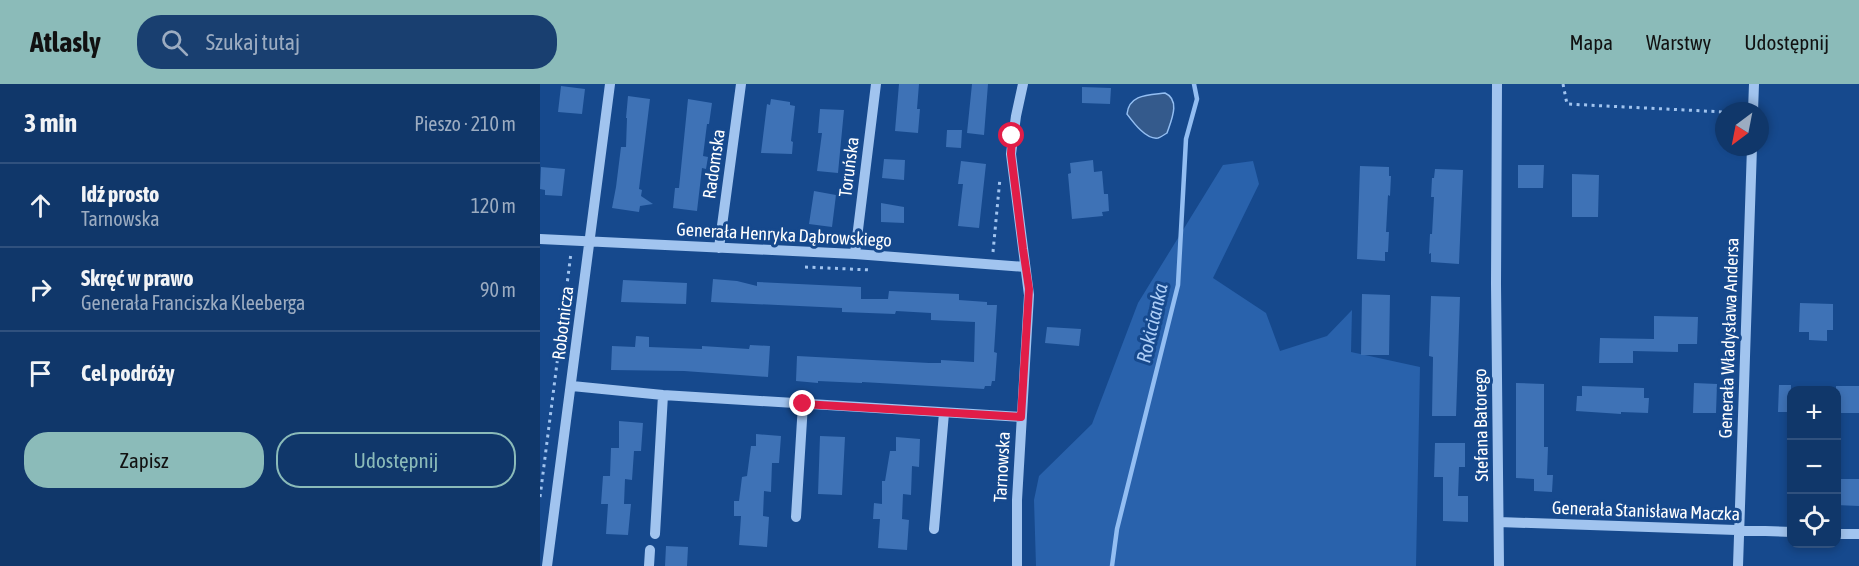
<!DOCTYPE html>
<html lang="pl">
<meta charset="utf-8">
<style>
:root{--surface:#10376a;--page:#193f70;--text:#f1f3f6;--muted:#9cacc1;--line:#30517e;--accent:#8bbbb9}
body{margin:0;font-family:"Asap Condensed",sans-serif;background:var(--page);color:var(--text)}
.controls{position:absolute;right:18px;bottom:18px;display:grid;overflow:hidden;border-radius:12px;box-shadow:0 3px 9px #0003}
.controls button{width:54px;height:54px;display:grid;place-items:center;padding:0;border:0;border-bottom:2px solid var(--line);background:var(--surface);color:var(--text);font:30px sans-serif}
.compass{position:absolute;left:1175px;top:18px;width:54px;height:54px;border-radius:50%;background:var(--surface);box-shadow:0 3px 9px #0003;rotate:212deg}
.stop{position:absolute;width:18px;height:18px;margin:-14px;border:4px solid #e11d48;border-radius:50%;background:#fff}
.stop.end{background:#e11d48;border-color:#fff;box-shadow:0 2px 6px #0008}
.list{margin:0;padding:0;list-style:none}
h2{display:flex;justify-content:space-between;align-items:center;height:78px;margin:0;padding:0 24px;font-size:26px}
h2 small{font-size:20px;font-weight:400;color:var(--muted)}
.list li{display:grid;grid-template-columns:39px 1fr auto;gap:18px;align-items:center;box-sizing:border-box;height:84px;padding:0 24px;border-top:2px solid var(--line)}
.list b{display:block;font-size:22px;white-space:nowrap}
.list p{margin:0;font-size:20px;white-space:nowrap;color:var(--muted)}
.list em{font-size:20px;font-style:normal;color:var(--muted)}
.actions{display:flex;gap:12px;padding:18px 24px}
.actions a{flex:1;padding:14px 0;border:2px solid var(--accent);border-radius:24px;text-align:center;font-size:21px;color:var(--accent)}
.actions .main{background:var(--accent);color:#111}
.icon{flex:none;width:33px;height:33px;fill:none;stroke:currentColor;stroke-width:2;stroke-linecap:round;stroke-linejoin:round}
.map{position:relative;flex:none;width:1319px;height:482px;overflow:hidden}
header{display:flex;align-items:center;gap:36px;box-sizing:border-box;height:84px;padding:0 30px;background:var(--accent);color:#111}
header strong{font-size:28px}
nav{display:flex;gap:33px;margin-inline-start:auto;font-size:21px}
.search{width:420px;height:54px;background:var(--page);display:flex;align-items:center;gap:15px;box-sizing:border-box;padding:0 21px;border-radius:24px;color:var(--muted);font-size:22px}
main{display:flex}
aside{flex:1;background:var(--surface)}
.map>svg:first-child{display:block}
.green{fill:#2962ac}
.water{fill:#345a8c;stroke:#93bef2;stroke-width:1.5}
.lines{fill:none;stroke-linecap:round;stroke-linejoin:round}
.stream{stroke:#93bef2;stroke-width:4.5}
.building{fill:#3e72b6}
.path{stroke:#a1c4ef;stroke-width:3;stroke-dasharray:3 4.5;stroke-linecap:butt}
.minor{stroke:#a1c4ef;stroke-width:10}
.route{stroke:#e11d48;stroke-width:8}
.labels{text-anchor:middle;stroke-width:6;stroke-linejoin:round;paint-order:stroke}
.street-label{font-size:18px;fill:#fff;stroke:#16498d}
.water-label{font-size:20px;font-style:italic;fill:#adcef7;stroke:#16498d}
</style>
<header>
<strong>Atlasly</strong>
<div class="search"><svg class="icon" aria-label="search" viewBox="0 0 24 24"><circle cx="10" cy="10" r="6"/><path d="M15 15l6 6"/></svg>Szukaj tutaj</div>
<nav><a>Mapa</a><a>Warstwy</a><a>Udostępnij</a></nav>
</header>
<main>
<aside>
<h2>3 min<small>Pieszo · 210 m</small></h2>
<ul class="list">
<li><svg class="icon" aria-label="ahead" viewBox="0 0 24 24"><path d="M12 20V5M6 11l6-6 6 6"/></svg><div><b>Idź prosto</b><p>Tarnowska</p></div><em>120 m</em></li>
<li><svg class="icon" aria-label="right" viewBox="0 0 24 24"><path d="M7 20v-9h11M14 6l5 5-5 5"/></svg><div><b>Skręć w prawo</b><p>Generała Franciszka Kleeberga</p></div><em>90 m</em></li>
<li><svg class="icon" aria-label="arrive" viewBox="0 0 24 24"><path d="M6 21V4h12l-3 4 3 4H6"/></svg><div><b>Cel podróży</b></div></li>
</ul>
<div class="actions"><a class="main">Zapisz</a><a>Udostępnij</a></div>
</aside>
<div class="map">
<svg width="1319" height="482" viewBox="0 0 1319 482">
<rect width="100%" height="100%" fill="#16498d"/>
<path class="green" d="M 713,77 L 719,100 L 673,194 L 726,229 L 740,267 L 787,252 L 812,226 L 811,268 L 880,283 L 876,482 L 496,482 L 494,416 L 499,392 L 552,340 L 598,219 L 683,81 Z"/>
<path class="water" d="M 625,9 C 641,16 631,37 627,49 C 624,51 621,53 618,54 C 606,56 593,38 587,30 C 589,10 609,11 625,9 Z"/>
<g class="lines">
<path class="stream" d="M 572,482 L 577,445 L 638,201 L 646,55 L 657,15 L 654,0"/>
</g>
<path class="building" d="M 359,0 L 379,0 L 377,25 L 380,25 L 378,49 L 355,47 Z
M 432,0 L 448,0 L 444,51 L 427,49 Z
M 21,2 L 45,5 L 42,30 L 18,28 Z
M 542,3 L 571,4 L 570,20 L 542,19 Z
M 88,12 L 110,15 L 99,105 L 102,106 L 101,112 L 113,120 L 100,122 L 99,128 L 72,124 L 76,103 L 81,63 L 86,63 L 87,34 L 86,34 Z
M 148,15 L 172,19 L 169,40 L 167,40 L 163,72 L 168,73 L 166,85 L 162,84 L 157,127 L 133,124 L 135,104 L 139,104 Z
M 231,15 L 250,18 L 250,21 L 255,22 L 251,57 L 253,58 L 252,70 L 221,69 L 227,20 L 230,21 Z
M 280,25 L 304,26 L 298,89 L 277,87 L 282,49 L 278,49 Z
M 407,46 L 422,46 L 421,64 L 406,63 Z
M 344,75 L 365,76 L 364,96 L 342,94 Z
M 553,76 L 554,88 L 562,87 L 564,110 L 568,110 L 569,127 L 562,128 L 563,132 L 532,135 L 528,90 L 531,89 L 530,79 Z
M 421,77 L 446,80 L 439,144 L 418,142 L 423,100 L 418,100 Z
M 978,81 L 1004,81 L 1003,104 L 978,104 Z
M 820,82 L 849,83 L 849,92 L 851,92 L 850,112 L 848,111 L 846,148 L 849,148 L 848,168 L 845,168 L 845,177 L 817,175 Z
M 1,83 L 25,85 L 22,112 L 5,111 L 5,106 L 0,105 Z
M 895,85 L 923,86 L 919,180 L 891,178 L 891,169 L 889,170 L 890,150 L 892,150 L 894,113 L 891,113 L 892,94 L 894,94 Z
M 1032,90 L 1059,91 L 1058,133 L 1032,133 Z
M 274,107 L 296,111 L 292,143 L 269,140 Z
M 341,119 L 364,123 L 364,139 L 341,138 Z
M 173,195 L 197,197 L 217,202 L 217,198 L 321,203 L 321,215 L 348,215 L 349,207 L 419,210 L 419,216 L 447,218 L 447,221 L 457,221 L 454,268 L 457,269 L 455,297 L 452,297 L 451,302 L 445,302 L 444,305 L 322,298 L 322,299 L 278,297 L 278,299 L 256,297 L 257,272 L 389,279 L 401,279 L 401,276 L 434,278 L 435,238 L 391,236 L 391,229 L 356,227 L 355,230 L 302,228 L 302,224 L 171,218 Z
M 83,196 L 147,199 L 146,220 L 81,218 Z
M 822,210 L 850,211 L 849,271 L 821,271 Z
M 891,212 L 920,213 L 916,332 L 892,332 L 893,273 L 889,272 Z
M 1260,219 L 1293,220 L 1293,246 L 1287,246 L 1287,257 L 1269,256 L 1269,248 L 1259,248 Z
M 1114,232 L 1158,233 L 1157,260 L 1138,260 L 1138,268 L 1093,267 L 1093,279 L 1059,279 L 1060,254 L 1114,255 Z
M 507,243 L 541,245 L 539,262 L 505,259 Z
M 96,252 L 109,253 L 109,263 L 162,265 L 162,262 L 209,265 L 210,261 L 230,262 L 228,293 L 144,287 L 71,286 L 72,262 L 95,263 Z
M 976,299 L 1004,300 L 1004,363 L 1008,363 L 1007,391 L 1013,391 L 1012,408 L 994,407 L 994,395 L 976,394 Z
M 1154,299 L 1177,300 L 1176,329 L 1153,329 Z
M 1239,301 L 1251,301 L 1251,328 L 1238,328 Z
M 1042,302 L 1104,304 L 1104,314 L 1109,314 L 1108,329 L 1081,328 L 1081,330 L 1036,327 L 1037,312 L 1042,312 Z
M 1296,302 L 1319,302 L 1319,329 L 1296,329 Z
M 79,337 L 103,339 L 101,367 L 94,367 L 92,396 L 85,395 L 84,420 L 91,420 L 88,451 L 66,450 L 68,420 L 61,420 L 63,392 L 70,392 L 71,364 L 79,364 Z
M 216,350 L 241,352 L 239,379 L 232,379 L 231,408 L 224,407 L 223,432 L 229,433 L 227,463 L 199,461 L 201,432 L 194,432 L 194,417 L 199,417 L 202,393 L 207,392 L 211,362 L 216,362 Z
M 280,352 L 305,353 L 302,411 L 278,410 Z
M 356,353 L 380,355 L 379,383 L 372,382 L 371,411 L 363,410 L 362,435 L 369,436 L 367,466 L 338,464 L 340,435 L 333,435 L 334,419 L 342,420 L 342,397 L 345,397 L 350,367 L 356,367 Z
M 895,359 L 925,359 L 925,383 L 919,383 L 918,412 L 928,412 L 928,438 L 903,437 L 903,393 L 894,393 Z
M 1296,395 L 1319,395 L 1319,422 L 1296,421 Z
M 126,462 L 148,463 L 147,482 L 125,482 Z"/>
<g class="lines">
<path class="path" d="M 1023,0 L 1027,20 L 1184,28
M 453,168 L 460,94
M 265,183 L 331,186
M 0,413 L 31,169"/>
<path class="minor" d="M 957,0 L 956,200 L 959,482
M 1213,27 L 1214,0
M 0,155 L 315,170 L 485,183
M 179,164 L 201,0
M 315,170 L 336,0
M 32,302 L 123,311 L 481,333
M 256,433 L 263,320
M 959,438 L 1252,448
M 394,445 L 404,329
M 115,450 L 123,311
M 1296,450 L 1319,450
M 7,482 L 70,0
M 109,482 L 110,466
M 477,482 L 477,416 L 489,211 L 471,70 L 476,32 L 483,0
M 1198,482 L 1212,63"/>
</g>
<g class="lines">
<path class="route" d="M 263,320 L 481,333 L 489,205 L 483,165 L 471,70 L 472,52"/>
</g>
<g class="labels">
<g class="street-label">
<text transform="translate(174 80) rotate(-82)" y="6">Radomska</text>
<text transform="translate(309 83) rotate(-83)" y="6">Toruńska</text>
<text transform="translate(244 151) rotate(3)" y="6">Generała Henryka Dąbrowskiego</text>
<text transform="translate(23 239) rotate(-83)" y="6">Robotnicza</text>
<text transform="translate(1189 254) rotate(-88)" y="6">Generała Władysława Andersa</text>
<text transform="translate(941 341) rotate(-91)" y="6">Stefana Batorego</text>
<text transform="translate(462 383) rotate(-87)" y="6">Tarnowska</text>
<text transform="translate(1106 427) rotate(2)" y="6">Generała Stanisława Maczka</text>
</g>
<g class="water-label">
<text transform="translate(612 239) rotate(-77)" y="7">Rokicianka</text>
</g>
</g>
</svg>
<div class="controls">
<button>+</button>
<button>−</button>
<button><svg class="icon" aria-label="locate" viewBox="0 0 24 24"><circle cx="12" cy="12" r="6"/><path d="M12 2v4M12 18v4M2 12h4M18 12h4"/></svg></button>
</div>
<svg class="compass" viewBox="-18 -18 36 36"><path d="M0-13l5 13h-10z" fill="#e53935"/><path d="M0 13l5-13h-10z" fill="#9cacc1"/></svg>
<div class="stop" style="left:472px;top:52px"></div>
<div class="stop end" style="left:263px;top:320px"></div>
</div>
</main>
